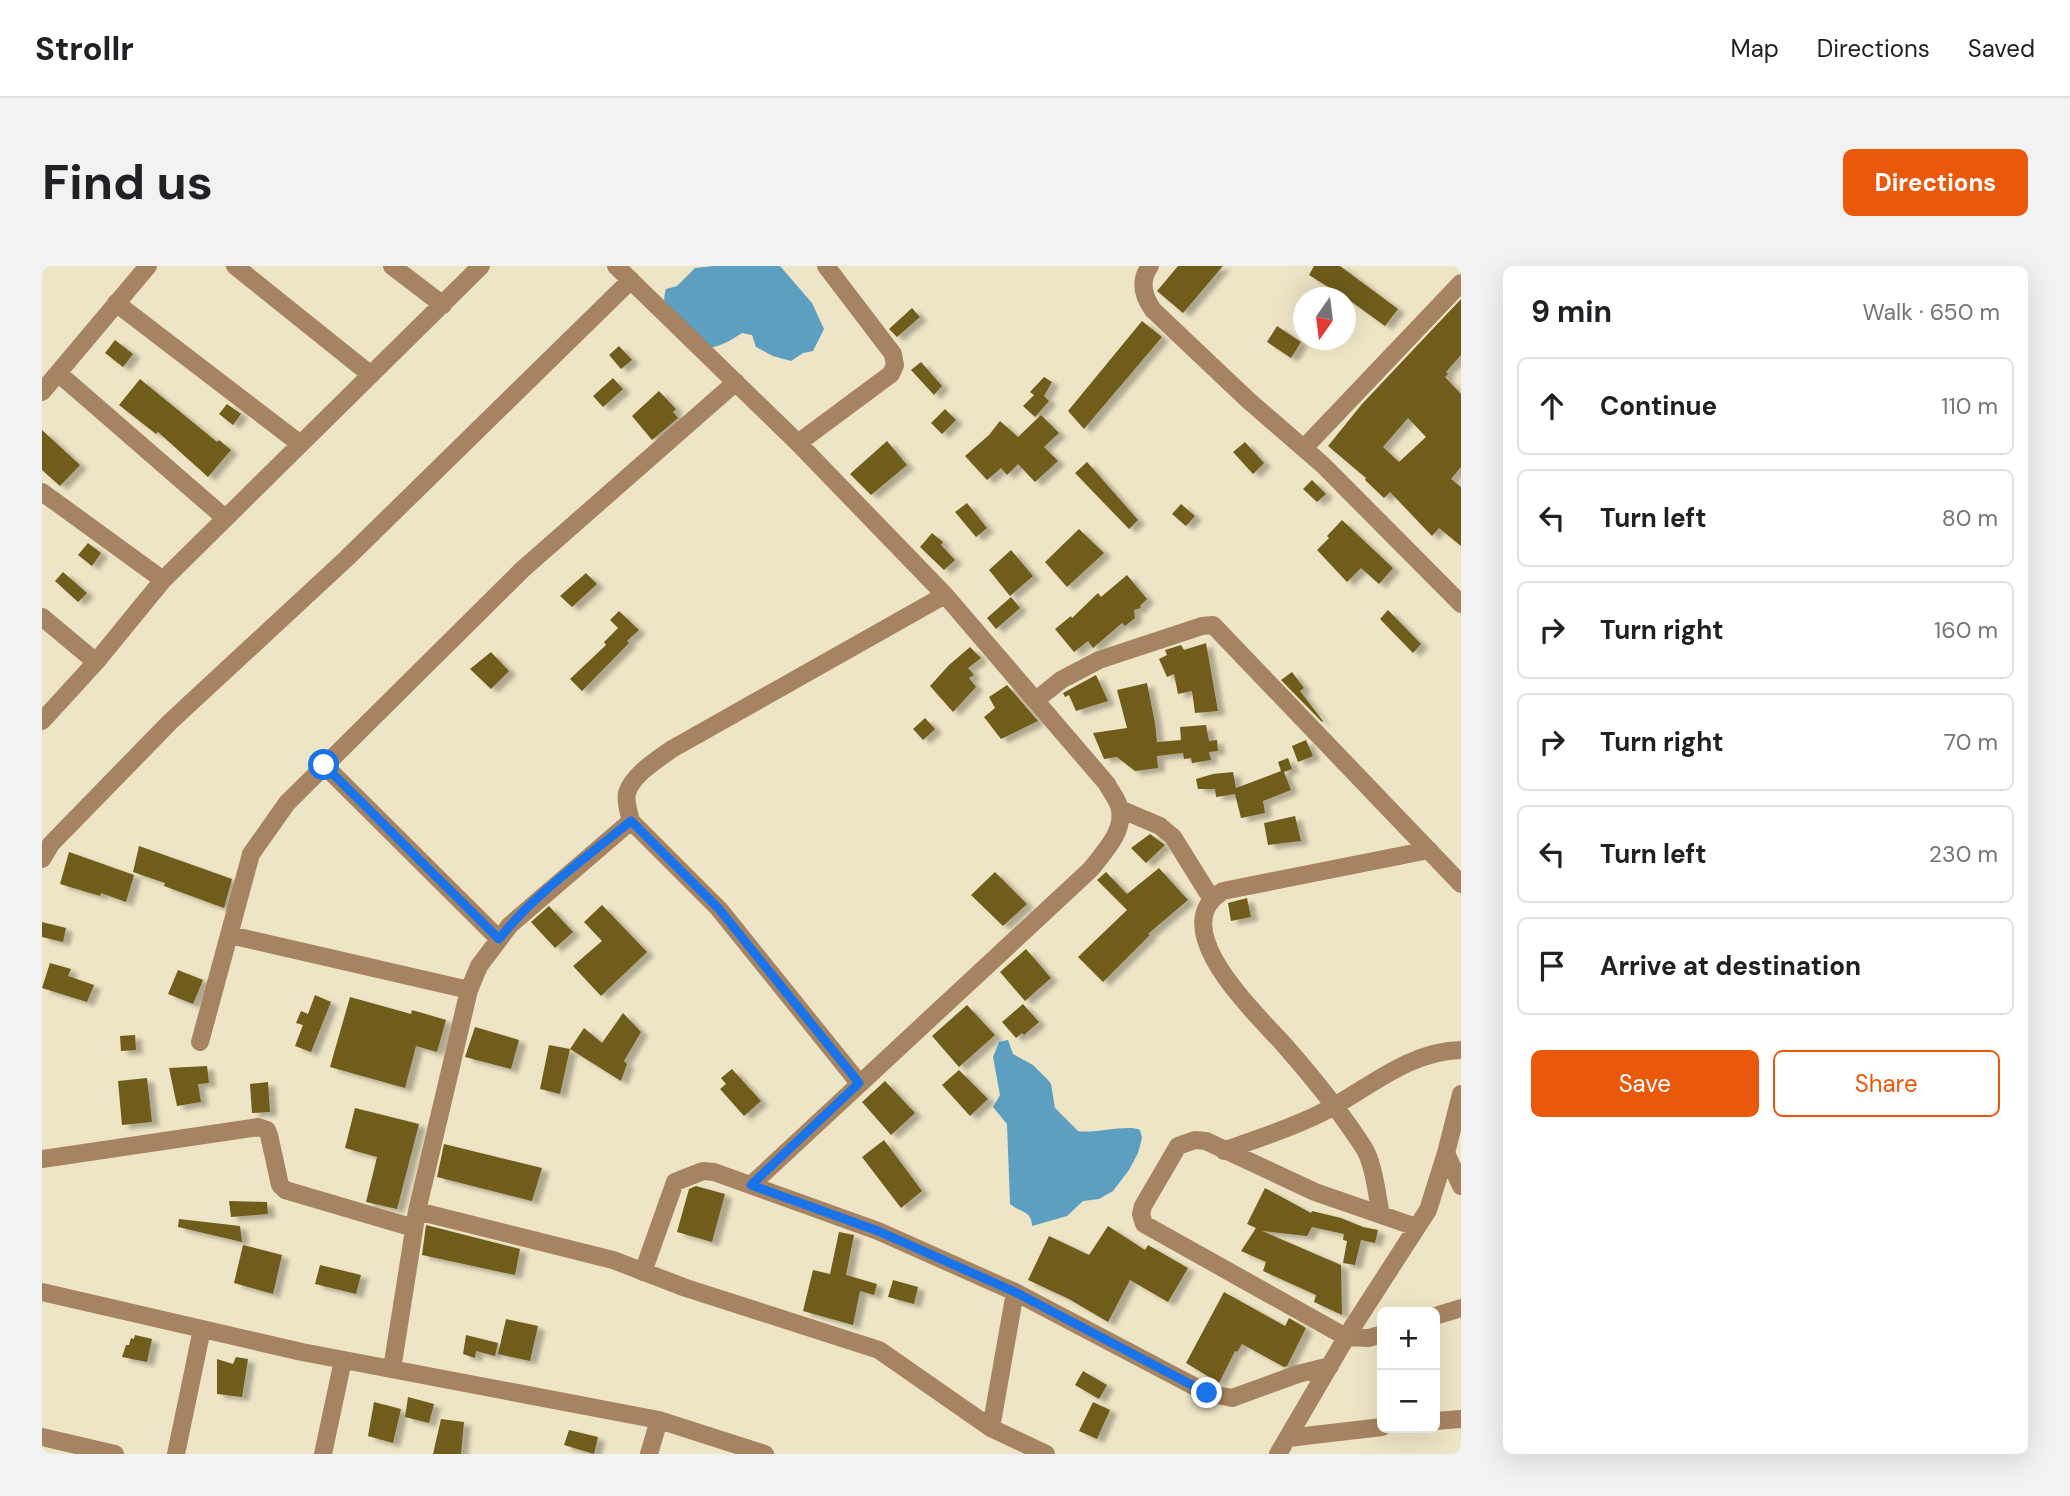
<!DOCTYPE html>
<meta charset="utf-8">
<style>
:root{--surface:#fff;--page:#f2f2f2;--text:#202124;--muted:#757577;--line:#e0e0e0;--accent:#ea580c}
body{margin:0;font-family:"DM Sans",sans-serif;background:var(--page);color:var(--text)}
.controls{position:absolute;right:21px;bottom:21px;display:grid;overflow:hidden;border-radius:10px;box-shadow:0 7px 28px #0002}
.controls button{width:63px;height:63px;display:grid;place-items:center;padding:0;border:0;border-bottom:2px solid var(--line);background:var(--surface);color:var(--text);font:35px sans-serif}
.compass{position:absolute;left:1251px;top:21px;width:63px;height:63px;border-radius:50%;background:var(--surface);box-shadow:0 7px 28px #0002;rotate:194deg}
.stop{position:absolute;width:21px;height:21px;margin:-16px;border:5px solid #1a73e8;border-radius:50%;background:#fff}
.stop.end{background:#1a73e8;border-color:#fff;box-shadow:0 2px 7px #0008}
.list{margin:0;padding:0;list-style:none}
h2{display:flex;justify-content:space-between;align-items:center;height:91px;margin:0;padding:0 28px;font-size:30px}
h2 small{font-size:23px;font-weight:400;color:var(--muted)}
.list li{display:grid;grid-template-columns:46px 1fr auto;gap:21px;align-items:center;box-sizing:border-box;height:98px;margin:0 14px 14px;padding:0 14px;border:2px solid var(--line);border-radius:10px}
.list b{display:block;font-size:26px;white-space:nowrap}
.list em{font-size:23px;font-style:normal;color:var(--muted)}
.actions{display:flex;gap:14px;padding:21px 28px}
.actions a{flex:1;padding:16px 0;border:2px solid var(--accent);border-radius:10px;text-align:center;font-size:24px;color:var(--accent)}
.actions .main{background:var(--accent);color:#fff}
.icon{flex:none;width:38px;height:38px;fill:none;stroke:currentColor;stroke-width:2;stroke-linecap:round;stroke-linejoin:round}
.map{position:relative;flex:none;width:1419px;height:1188px;overflow:hidden;border-radius:10px}
header{display:flex;align-items:center;gap:42px;box-sizing:border-box;height:98px;padding:0 35px;background:var(--surface);border-bottom:2px solid var(--line)}
header strong{font-size:33px}
nav{display:flex;gap:38px;margin-inline-start:auto;font-size:24px}
.intro{display:flex;align-items:center;justify-content:space-between;box-sizing:border-box;height:168px;padding:0 42px}
h1{margin:0;font-size:49px}
.button{padding:18px 32px;border-radius:10px;background:var(--accent);color:#fff;font-size:24px;font-weight:700}
main{display:flex;gap:42px;padding:0 42px}
aside{flex:1;background:var(--surface);border-radius:10px;box-shadow:0 7px 28px #0002}
.map>svg:first-child{display:block}
.water{fill:#5c9fc0}
.building{fill:#6f5d1d;fill-rule:evenodd;filter:url(#shadow)}
.lines{fill:none;stroke-linecap:round;stroke-linejoin:round}
.minor{stroke:#a68461;stroke-width:18}
.route{stroke:#1a73e8;stroke-width:9}
</style>
<header>
<strong>Strollr</strong>
<nav><a>Map</a><a>Directions</a><a>Saved</a></nav>
</header>
<div class="intro"><h1>Find us</h1><a class="button">Directions</a></div>
<main>
<div class="map">
<svg width="1419" height="1188" viewBox="0 0 1419 1188">
<defs>
<filter id="shadow"><feDropShadow dx="7" dy="4" stdDeviation="2" flood-color="#0004"/></filter>
</defs>
<rect width="100%" height="100%" fill="#eee5c6"/>
<path class="water" d="M 672,0 L 738,0 L 770,37 L 782,63 L 771,85 L 761,87 L 749,95 L 731,90 L 714,81 L 710,69 L 700,67 C 679,81 668,85 643,80 C 633,63 617,44 624,23 L 635,20 L 653,2 Z
M 966,774 L 971,788 L 991,799 L 1006,814 L 1009,818 L 1013,842 L 1036,865 C 1053,868 1086,858 1098,864 L 1100,872 L 1096,887 L 1087,904 L 1071,925 L 1057,933 L 1041,935 L 1025,950 L 990,960 C 990,944 977,946 968,938 L 965,858 L 951,841 L 958,829 L 951,791 L 957,776 Z"/>
<path class="building" d="M 1136,0 L 1181,0 L 1141,47 L 1115,25 Z
M 1272,0 L 1298,0 L 1356,43 L 1343,60 L 1307,34 L 1267,9 Z
M 1419,33 L 1419,89 L 1404,106 L 1406,108 L 1403,111 L 1419,128 L 1419,201 L 1409,213 L 1419,221 L 1419,280 L 1397,262 L 1390,270 L 1348,226 L 1342,232 L 1323,214 L 1324,212 L 1286,180 L 1320,138 ZM 1366,152 L 1384,171 L 1357,196 L 1341,181 Z
M 870,42 L 878,51 L 855,71 L 847,63 Z
M 1100,55 L 1120,71 L 1042,163 L 1026,145 Z
M 1235,60 L 1259,76 L 1249,92 L 1225,76 Z
M 73,74 L 91,88 L 81,101 L 63,87 Z
M 577,80 L 590,94 L 579,103 L 567,89 Z
M 879,96 L 900,120 L 892,129 L 869,104 Z
M 1002,111 L 1010,116 L 1002,130 L 1007,135 L 993,151 L 981,140 L 992,129 L 988,126 Z
M 571,112 L 581,123 L 561,141 L 551,130 Z
M 98,113 L 175,176 L 177,174 L 189,184 L 166,211 L 116,166 L 114,168 L 77,139 Z
M 617,125 L 634,143 L 631,146 L 636,152 L 610,174 L 590,150 Z
M 185,138 L 199,148 L 191,159 L 177,148 Z
M 903,143 L 914,154 L 900,168 L 889,157 Z
M 999,149 L 1017,167 L 1002,181 L 1016,195 L 993,216 L 976,198 L 965,209 L 959,202 L 945,214 L 923,190 L 947,169 L 958,155 L 976,171 Z
M 0,164 L 38,199 L 18,220 L 0,204 Z
M 845,175 L 865,199 L 829,229 L 808,208 Z
M 1203,176 L 1222,197 L 1211,208 L 1191,186 Z
M 1045,196 L 1096,254 L 1087,263 L 1033,207 Z
M 1270,214 L 1284,228 L 1275,236 L 1261,223 Z
M 925,237 L 945,262 L 934,271 L 913,246 Z
M 1139,238 L 1153,250 L 1144,260 L 1130,248 Z
M 1300,254 L 1351,302 L 1337,318 L 1319,302 L 1305,316 L 1275,284 L 1287,272 L 1285,270 Z
M 1037,263 L 1062,287 L 1025,321 L 1003,296 Z
M 890,267 L 901,276 L 899,279 L 913,294 L 902,304 L 878,281 Z
M 46,277 L 59,287 L 50,300 L 36,289 Z
M 969,284 L 991,310 L 968,330 L 947,304 Z
M 21,306 L 45,327 L 36,336 L 13,315 Z
M 544,307 L 555,318 L 530,341 L 518,330 Z
M 1085,309 L 1105,333 L 1098,340 L 1099,342 L 1092,344 L 1093,352 L 1083,360 L 1080,357 L 1051,382 L 1046,375 L 1032,386 L 1013,363 L 1029,350 L 1030,352 L 1056,327 L 1059,331 Z
M 969,331 L 978,342 L 954,363 L 945,352 Z
M 1346,344 L 1379,378 L 1371,387 L 1338,353 Z
M 577,345 L 597,364 L 585,375 L 587,377 L 540,425 L 528,413 L 564,379 L 562,376 L 576,362 L 568,354 Z
M 1164,377 L 1176,445 L 1153,447 L 1150,425 L 1136,428 L 1132,408 L 1125,411 L 1117,393 L 1125,389 L 1123,384 L 1139,379 L 1142,384 Z
M 928,381 L 939,392 L 926,402 L 932,409 L 927,412 L 934,421 L 911,446 L 888,420 L 907,399 Z
M 449,386 L 467,405 L 449,423 L 428,403 Z
M 1250,406 L 1262,422 L 1258,425 L 1281,455 L 1280,456 L 1239,414 Z
M 1054,409 L 1066,435 L 1034,445 L 1027,429 L 1023,431 L 1021,427 Z
M 1105,417 L 1113,457 L 1115,476 L 1139,474 L 1138,461 L 1164,459 L 1167,475 L 1175,474 L 1176,485 L 1167,486 L 1169,494 L 1150,497 L 1149,492 L 1142,493 L 1141,487 L 1115,490 L 1116,502 L 1093,505 L 1075,491 L 1062,493 L 1051,467 L 1085,462 L 1075,424 Z
M 965,419 L 996,455 L 959,473 L 942,451 L 953,442 L 947,431 Z
M 883,452 L 893,463 L 881,474 L 871,463 Z
M 1264,474 L 1271,490 L 1256,496 L 1250,480 Z
M 1246,492 L 1250,503 L 1242,506 L 1249,524 L 1221,535 L 1223,547 L 1199,552 L 1193,528 L 1174,531 L 1173,523 L 1156,523 L 1154,513 L 1171,508 L 1191,506 L 1194,522 L 1239,505 L 1236,496 Z
M 1253,550 L 1259,575 L 1226,579 L 1222,557 Z
M 1108,568 L 1123,579 L 1104,597 L 1089,582 Z
M 97,580 L 190,613 L 182,642 L 122,620 L 123,617 L 91,606 Z
M 27,586 L 92,609 L 84,636 L 59,627 L 58,630 L 18,618 Z
M 1117,602 L 1146,634 L 1106,668 L 1108,669 L 1061,716 L 1036,691 L 1085,644 L 1055,614 L 1064,606 L 1085,628 Z
M 953,606 L 985,638 L 961,660 L 929,629 Z
M 1205,632 L 1209,651 L 1189,655 L 1186,637 Z
M 560,639 L 605,686 L 559,730 L 531,700 L 560,675 L 542,656 Z
M 507,640 L 531,666 L 513,682 L 489,656 Z
M 0,656 L 24,662 L 21,676 L 0,671 Z
M 984,683 L 1009,712 L 983,735 L 958,706 Z
M 8,697 L 29,703 L 26,710 L 52,719 L 45,736 L 0,722 Z
M 136,704 L 161,714 L 151,738 L 126,728 Z
M 273,729 L 289,736 L 269,786 L 253,780 L 261,759 L 254,757 L 259,745 L 266,748 Z
M 308,731 L 369,748 L 370,744 L 404,754 L 395,786 L 374,780 L 363,822 L 288,801 Z
M 981,738 L 997,756 L 982,769 L 980,767 L 974,772 L 960,756 Z
M 925,739 L 953,769 L 917,801 L 890,770 Z
M 581,747 L 599,766 L 582,795 L 585,798 L 579,815 L 528,783 L 518,828 L 498,823 L 507,779 L 528,783 L 542,762 L 560,777 Z
M 433,761 L 477,774 L 469,803 L 423,791 Z
M 93,769 L 94,784 L 79,785 L 78,770 Z
M 165,800 L 167,817 L 156,818 L 159,836 L 135,840 L 127,802 Z
M 690,803 L 719,835 L 702,850 L 678,823 L 684,818 L 679,812 Z
M 917,804 L 946,833 L 928,850 L 900,819 Z
M 105,812 L 110,856 L 80,859 L 76,815 Z
M 843,815 L 873,847 L 849,869 L 820,836 Z
M 226,816 L 228,846 L 210,847 L 208,818 Z
M 313,842 L 377,858 L 355,943 L 324,936 L 335,891 L 303,882 Z
M 842,874 L 880,925 L 859,942 L 820,891 Z
M 402,878 L 500,902 L 490,935 L 395,911 Z
M 654,920 L 683,928 L 670,976 L 635,966 L 647,923 Z
M 1223,922 L 1269,947 L 1270,945 L 1299,952 L 1321,961 L 1336,964 L 1333,977 L 1319,974 L 1313,999 L 1301,997 L 1305,975 L 1301,974 L 1302,968 L 1270,961 L 1265,970 L 1220,965 L 1299,999 L 1300,1049 L 1272,1036 L 1274,1029 L 1221,1005 L 1224,996 L 1199,985 L 1214,962 L 1205,958 Z
M 187,935 L 225,936 L 226,948 L 189,951 Z
M 137,953 L 198,960 L 200,976 L 136,961 Z
M 384,959 L 478,983 L 473,1009 L 380,989 Z
M 1066,960 L 1103,984 L 1106,979 L 1146,1002 L 1126,1036 L 1088,1014 L 1066,1056 L 1027,1033 L 986,1014 L 1007,970 L 1047,989 Z
M 797,966 L 812,969 L 804,1009 L 835,1018 L 832,1029 L 818,1025 L 811,1059 L 761,1045 L 771,1004 L 788,1008 Z
M 201,979 L 240,989 L 231,1028 L 192,1017 Z
M 278,999 L 319,1009 L 314,1028 L 273,1018 Z
M 851,1014 L 876,1021 L 872,1038 L 846,1031 Z
M 1182,1026 L 1243,1060 L 1247,1052 L 1264,1062 L 1245,1100 L 1242,1101 L 1200,1078 L 1195,1086 L 1193,1085 L 1177,1117 L 1144,1097 Z
M 464,1053 L 496,1060 L 488,1095 L 456,1088 Z
M 93,1069 L 110,1073 L 105,1096 L 80,1091 L 84,1079 L 87,1079 L 89,1072 L 92,1073 Z
M 424,1069 L 456,1077 L 453,1090 L 434,1085 L 433,1092 L 421,1088 Z
M 194,1091 L 206,1093 L 200,1131 L 175,1128 L 175,1093 L 191,1098 Z
M 1041,1105 L 1065,1119 L 1057,1133 L 1033,1119 Z
M 366,1131 L 392,1138 L 387,1157 L 363,1151 Z
M 332,1136 L 359,1143 L 351,1177 L 326,1170 Z
M 1051,1136 L 1068,1144 L 1055,1173 L 1037,1165 Z
M 399,1153 L 422,1156 L 419,1188 L 391,1188 Z
M 527,1164 L 556,1171 L 552,1188 L 522,1179 Z"/>
<g class="lines">
<path class="minor" d="M 193,0 L 329,109
M 350,0 L 401,39
M 574,0 L 756,177 L 903,329 L 1065,518 C 1069,526 1077,535 1078,544 C 1082,566 1062,586 1049,603 L 709,919
M 1108,0 C 1097,15 1101,30 1111,44 L 1206,134 L 1281,199 L 1419,338
M 74,37 L 257,177
M 16,107 L 183,252
M 0,126 L 106,0
M 756,177 L 849,108 L 853,99 L 851,88 L 784,0
M 1262,182 L 1419,17
M 0,226 L 121,314
M 0,351 L 54,396
M 994,434 L 1019,414 L 1057,394 L 1160,360 L 1171,359 L 1419,618
M 0,455 L 54,396 L 121,314 L 439,0
M 282,499 L 457,673
M 1078,543 L 1118,560 L 1131,571 L 1169,632
M 0,593 L 9,578 L 128,456 L 305,292 L 589,14
M 188,669 L 427,724
M 158,776 L 209,588 L 245,537 L 481,303 L 694,116
M 817,817 L 677,643 L 589,555 C 587,547 583,535 585,527 C 591,508 615,494 630,483 L 903,329
M 1182,885 C 1216,872 1251,862 1283,845 C 1327,822 1367,785 1419,784
M 1404,887 L 1419,920
M 0,893 L 216,861 L 225,864 L 227,869 L 238,919 L 243,924 L 372,962
M 375,945 L 571,994 L 644,1022 L 837,1084 L 949,1162 L 1004,1188
M 1339,949 C 1335,930 1332,898 1322,882 C 1299,846 1272,813 1244,781 C 1217,750 1120,662 1181,625 L 1387,584
M 601,1006 L 633,916 L 661,905 L 672,906 L 836,965 L 973,1026 L 1165,1127 L 1190,1132 L 1256,1108 L 1288,1100
M 0,1026 L 260,1086 L 617,1154 L 723,1188
M 1393,1050 L 1419,1042
M 1340,1068 L 1327,1072 L 1304,1071 L 1102,958 L 1099,948 L 1101,940 L 1136,880 L 1153,874 L 1164,875 L 1273,926 L 1374,961
M 350,1103 L 375,945 L 427,724 L 437,700 L 468,659 L 589,555
M 1393,1155 L 1419,1153
M 949,1162 L 973,1026
M 0,1171 L 73,1188
M 1246,1172 L 1340,1161
M 134,1188 L 160,1063
M 281,1188 L 301,1094
M 607,1188 L 617,1154
M 1236,1188 L 1308,1065 L 1386,944 L 1404,887 L 1419,828"/>
</g>
<g class="lines">
<path class="route" d="M 282,499 L 457,673 C 491,629 546,590 589,555 L 677,643 L 817,817 L 709,919 L 836,965 L 973,1026 L 1165,1127"/>
</g>
</svg>
<div class="controls">
<button>+</button>
<button>−</button>
</div>
<svg class="compass" viewBox="-18 -18 36 36"><path d="M0-13l5 13h-10z" fill="#e53935"/><path d="M0 13l5-13h-10z" fill="#757577"/></svg>
<div class="stop" style="left:282px;top:499px"></div>
<div class="stop end" style="left:1165px;top:1127px"></div>
</div>
<aside>
<h2>9 min<small>Walk · 650 m</small></h2>
<ul class="list">
<li><svg class="icon" aria-label="ahead" viewBox="0 0 24 24"><path d="M12 20V5M6 11l6-6 6 6"/></svg><div><b>Continue</b></div><em>110 m</em></li>
<li><svg class="icon" aria-label="left" viewBox="0 0 24 24"><path d="M17 20v-9H6M10 6l-5 5 5 5"/></svg><div><b>Turn left</b></div><em>80 m</em></li>
<li><svg class="icon" aria-label="right" viewBox="0 0 24 24"><path d="M7 20v-9h11M14 6l5 5-5 5"/></svg><div><b>Turn right</b></div><em>160 m</em></li>
<li><svg class="icon" aria-label="right" viewBox="0 0 24 24"><path d="M7 20v-9h11M14 6l5 5-5 5"/></svg><div><b>Turn right</b></div><em>70 m</em></li>
<li><svg class="icon" aria-label="left" viewBox="0 0 24 24"><path d="M17 20v-9H6M10 6l-5 5 5 5"/></svg><div><b>Turn left</b></div><em>230 m</em></li>
<li><svg class="icon" aria-label="arrive" viewBox="0 0 24 24"><path d="M6 21V4h12l-3 4 3 4H6"/></svg><div><b>Arrive at destination</b></div></li>
</ul>
<div class="actions"><a class="main">Save</a><a>Share</a></div>
</aside>
</main>
